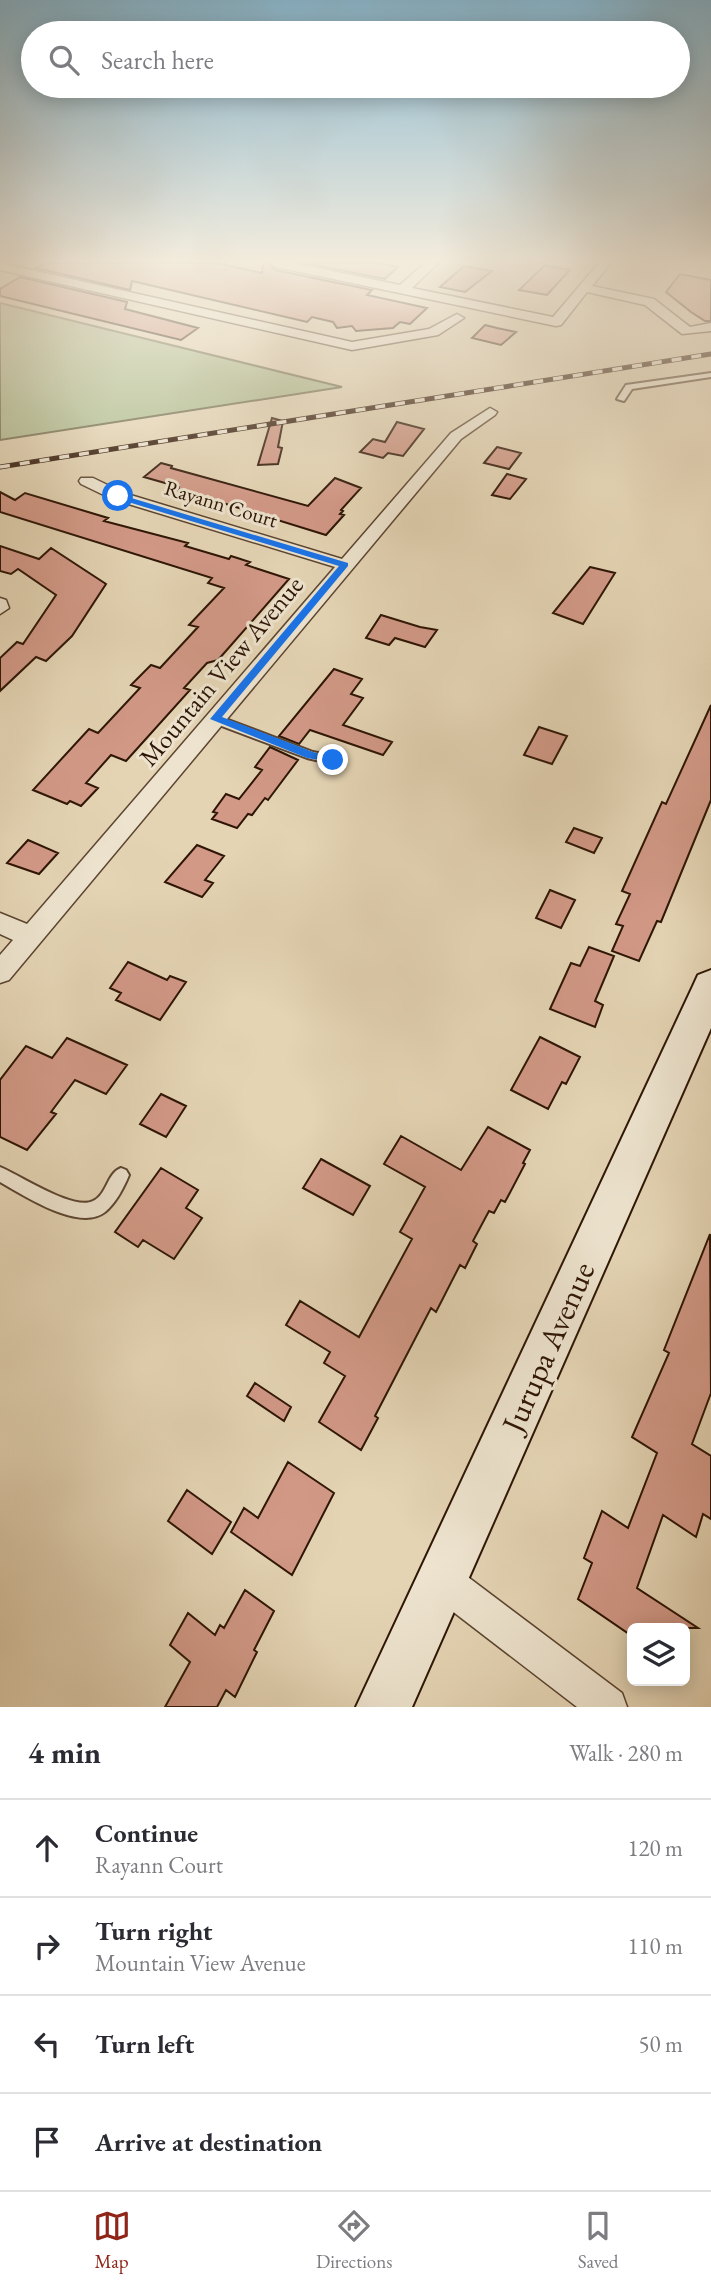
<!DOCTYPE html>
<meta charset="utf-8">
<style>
:root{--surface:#fff;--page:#f2f2f3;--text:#2b2b33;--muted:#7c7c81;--line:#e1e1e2;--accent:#8f2418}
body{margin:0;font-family:"EB Garamond",serif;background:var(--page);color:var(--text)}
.controls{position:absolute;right:21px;bottom:21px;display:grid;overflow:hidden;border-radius:10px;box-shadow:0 4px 18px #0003}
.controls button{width:63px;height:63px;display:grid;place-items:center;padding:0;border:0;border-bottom:2px solid var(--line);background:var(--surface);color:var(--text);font:35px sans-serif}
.stop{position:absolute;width:21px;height:21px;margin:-16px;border:5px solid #1a73e8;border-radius:50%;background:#fff}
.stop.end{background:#1a73e8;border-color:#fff;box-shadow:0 2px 7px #0008}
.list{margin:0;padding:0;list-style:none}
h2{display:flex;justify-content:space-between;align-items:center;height:91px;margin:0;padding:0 28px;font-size:30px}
h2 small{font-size:23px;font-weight:400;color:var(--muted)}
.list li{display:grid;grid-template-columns:46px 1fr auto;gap:21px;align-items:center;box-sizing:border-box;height:98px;padding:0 28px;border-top:2px solid var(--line)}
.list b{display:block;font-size:26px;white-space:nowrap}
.list p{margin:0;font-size:23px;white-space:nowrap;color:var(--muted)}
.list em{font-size:23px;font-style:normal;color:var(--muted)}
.icon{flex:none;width:38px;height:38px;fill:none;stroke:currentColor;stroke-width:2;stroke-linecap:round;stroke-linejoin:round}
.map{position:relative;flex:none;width:711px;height:1707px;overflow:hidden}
.search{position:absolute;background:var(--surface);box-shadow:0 4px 18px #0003;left:21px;right:21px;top:21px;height:77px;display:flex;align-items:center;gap:18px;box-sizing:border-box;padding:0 24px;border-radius:38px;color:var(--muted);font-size:26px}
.sheet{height:483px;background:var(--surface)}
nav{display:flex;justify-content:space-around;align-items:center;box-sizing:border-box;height:98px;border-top:2px solid var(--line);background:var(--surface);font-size:19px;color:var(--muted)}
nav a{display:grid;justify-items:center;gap:4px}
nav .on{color:var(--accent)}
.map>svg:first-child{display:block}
.green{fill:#afbe91;stroke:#6e6a4b;stroke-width:2}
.building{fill:#d29987;stroke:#2e1505;stroke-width:2}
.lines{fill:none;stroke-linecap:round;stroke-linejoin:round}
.lane-casing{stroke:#5c4531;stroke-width:4}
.street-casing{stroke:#5c4531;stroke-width:3}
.secondary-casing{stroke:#2e1505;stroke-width:4}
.lane{fill:#ede3ce;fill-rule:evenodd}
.street{fill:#ede3ce;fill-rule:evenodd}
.secondary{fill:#ede3ce;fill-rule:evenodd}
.rail-casing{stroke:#2e1505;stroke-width:5}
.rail{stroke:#ede3ce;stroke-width:3.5;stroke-dasharray:10;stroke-linecap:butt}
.route{fill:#1a73e8}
.labels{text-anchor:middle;stroke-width:6;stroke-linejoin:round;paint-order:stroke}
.far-street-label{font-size:21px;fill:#2e1505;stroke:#ede3ce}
.street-label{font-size:26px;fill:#2e1505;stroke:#ede3ce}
.near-street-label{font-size:32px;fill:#2e1505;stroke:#ede3ce}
</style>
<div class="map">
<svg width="711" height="1707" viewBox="0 0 711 1707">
<rect width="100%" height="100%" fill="#e4d4b4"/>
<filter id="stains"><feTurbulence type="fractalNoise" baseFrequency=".00286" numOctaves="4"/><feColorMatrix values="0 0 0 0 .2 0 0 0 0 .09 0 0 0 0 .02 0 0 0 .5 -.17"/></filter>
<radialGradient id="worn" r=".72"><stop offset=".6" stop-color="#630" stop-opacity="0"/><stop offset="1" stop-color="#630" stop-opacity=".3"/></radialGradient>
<path class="green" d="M 0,303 L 342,387 L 0,440 Z"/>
<path class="building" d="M 45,263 L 217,263 L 262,273 L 263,263 L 268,263 L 275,270 L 372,290 L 367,295 L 427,308 L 410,324 L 400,322 L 393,328 L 356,331 L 352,326 L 337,328 L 333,322 L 312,317 L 307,322 L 132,281 L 130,290 L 36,268 Z
M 305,263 L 376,263 L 398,267 L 385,279 Z
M 545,265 L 570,270 L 547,295 L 519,290 Z
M 464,266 L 492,271 L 465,292 L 440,287 Z
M 680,274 L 711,280 L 711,321 L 705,321 L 691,312 L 666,292 Z
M 20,277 L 127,302 L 125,309 L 198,328 L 181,340 L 0,296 L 0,289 Z
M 485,325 L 497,328 L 516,332 L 501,345 L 472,338 Z
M 272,418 L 283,421 L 278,447 L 282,448 L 278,464 L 258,465 Z
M 397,422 L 424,429 L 403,456 L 388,453 L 383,458 L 360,452 L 373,439 L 385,442 Z
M 497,447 L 521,453 L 509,469 L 484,463 Z
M 161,463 L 172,466 L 171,468 L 308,506 L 335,478 L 361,488 L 341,510 L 343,511 L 340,514 L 344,515 L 326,535 L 197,495 L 194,498 L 178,493 L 179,487 L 144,477 Z
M 507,474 L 526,479 L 510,499 L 492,495 Z
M 0,492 L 15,500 L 25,493 L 108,518 L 104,521 L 188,543 L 185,546 L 229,559 L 231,556 L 250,562 L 246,565 L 289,579 L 218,660 L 207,663 L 184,688 L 190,690 L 126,761 L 111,755 L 86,783 L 98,788 L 81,806 L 70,801 L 67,804 L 33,790 L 89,729 L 98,733 L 140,688 L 131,685 L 151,665 L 160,668 L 198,627 L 189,625 L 224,588 L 208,583 L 212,578 L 0,512 Z
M 0,546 L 39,559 L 51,548 L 106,584 L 72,636 L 46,661 L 36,657 L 0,691 L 0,658 L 17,642 L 23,644 L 56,595 L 18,569 L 11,574 L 0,571 Z
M 590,567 L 615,573 L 583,624 L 553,613 Z
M 381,615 L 420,627 L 437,630 L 425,647 L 395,638 L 389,645 L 366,638 Z
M 334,669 L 362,679 L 351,694 L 363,698 L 343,725 L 392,742 L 383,755 L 310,730 L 299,744 L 279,736 Z
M 711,705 L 711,800 L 661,922 L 657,921 L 639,961 L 612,951 L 623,926 L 616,924 L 630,894 L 622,891 L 662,802 L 666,804 Z
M 539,727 L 567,736 L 552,764 L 524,755 Z
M 270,747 L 298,760 L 268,800 L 265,798 L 252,815 L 248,814 L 237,828 L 212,819 L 217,813 L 213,812 L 226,794 L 239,799 L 262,770 L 255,767 Z
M 574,828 L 602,838 L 594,853 L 566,842 Z
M 28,840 L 58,853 L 39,874 L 7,863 Z
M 197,845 L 224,856 L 205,880 L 213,883 L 202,897 L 165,882 Z
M 550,890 L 575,900 L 561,928 L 536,918 Z
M 589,947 L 614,956 L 595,1001 L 603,1005 L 595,1027 L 550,1009 L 571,963 L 580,966 Z
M 128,962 L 167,980 L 170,976 L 186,982 L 160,1020 L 116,1000 L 121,993 L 110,988 Z
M 540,1037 L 580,1057 L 566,1084 L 562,1082 L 548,1109 L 511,1090 Z
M 67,1038 L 127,1065 L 106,1094 L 75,1080 L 51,1112 L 56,1114 L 27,1150 L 0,1137 L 0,1080 L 26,1046 L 52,1058 Z
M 161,1094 L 186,1106 L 166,1137 L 140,1124 Z
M 488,1127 L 530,1150 L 523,1163 L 525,1164 L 505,1202 L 501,1200 L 494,1213 L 489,1211 L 473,1241 L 477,1244 L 465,1268 L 460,1265 L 436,1312 L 431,1308 L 375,1416 L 378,1418 L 361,1450 L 319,1422 L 345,1376 L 324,1363 L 330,1352 L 286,1325 L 300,1301 L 359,1337 L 412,1239 L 400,1232 L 425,1187 L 384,1164 L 401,1136 L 461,1170 Z
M 321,1159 L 370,1186 L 353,1215 L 303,1188 Z
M 161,1168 L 198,1190 L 186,1208 L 202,1218 L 174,1259 L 143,1240 L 138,1247 L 115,1232 Z
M 710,1234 L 711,1393 L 692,1444 L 711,1456 L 711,1519 L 703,1514 L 696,1537 L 663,1515 L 637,1588 L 698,1628 L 632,1628 L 632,1636 L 578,1599 L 592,1563 L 584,1558 L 602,1511 L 628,1528 L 657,1453 L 632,1437 L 669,1353 L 664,1350 Z
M 255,1383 L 291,1407 L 284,1421 L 247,1396 Z
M 288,1462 L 334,1493 L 292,1575 L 231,1532 L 244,1508 L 258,1518 Z
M 187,1490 L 231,1522 L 212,1554 L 168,1521 Z
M 245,1590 L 274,1611 L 254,1650 L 257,1652 L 235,1697 L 226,1690 L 217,1707 L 165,1707 L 190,1662 L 170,1645 L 188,1613 L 215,1635 L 220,1625 L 224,1628 Z"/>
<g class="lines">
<g class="lane-casing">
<path id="lane" d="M 711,373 L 711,377 L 632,389 L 624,401 L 617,399 L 626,385 Z
M 215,715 L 313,752 L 337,757 L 339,760 L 333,764 L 307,758 L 211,722 L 210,719 Z
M 0,1167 C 20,1175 73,1211 93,1201 C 107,1195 107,1173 121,1168 L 126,1170 L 129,1175 C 124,1187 116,1203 105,1212 C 79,1232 25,1196 0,1182 Z"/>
</g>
<g class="street-casing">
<path id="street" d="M 0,263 L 352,342 L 429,329 L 457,314 L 464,318 L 438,335 L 352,350 L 0,270 Z
M 270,263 L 293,263 L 400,285 L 425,263 L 438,263 L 412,288 L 553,317 L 599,263 L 611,263 L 592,286 L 654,299 L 690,327 L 711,323 L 711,331 L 682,334 L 645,305 L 587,292 L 561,325 L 556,326 L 276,267 Z
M 490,408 L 497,412 L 495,415 L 461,439 L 9,980 L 0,983 L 0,955 L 13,940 L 0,934 L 0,913 L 27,924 L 335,567 L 112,499 L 81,484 L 79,481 L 81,478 L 93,478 L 124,493 L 342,559 L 451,433 Z
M 0,598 L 6,600 L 9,608 L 0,614 Z
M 443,1563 L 456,1568 L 622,1693 L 627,1707 L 577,1707 L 430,1594 L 425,1581 L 430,1568 Z"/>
</g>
<g class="secondary-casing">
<path id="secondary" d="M 711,970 L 711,1028 L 412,1707 L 356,1707 L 693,986 L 698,975 Z"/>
</g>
<use href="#lane" class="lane"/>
<use href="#street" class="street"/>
<use href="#secondary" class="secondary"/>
<g class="rail-casing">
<path id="rail" d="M 0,467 L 711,354"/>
</g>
<use href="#rail" class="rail"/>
</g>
<linearGradient id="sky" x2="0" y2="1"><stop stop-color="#87b6ce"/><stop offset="0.52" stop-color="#f3ecdd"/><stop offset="1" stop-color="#f3ecdd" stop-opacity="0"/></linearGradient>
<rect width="711" height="502" fill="url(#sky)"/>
<path class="route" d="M 118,494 L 348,563 L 348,566 L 222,717 L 313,752 L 336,758 L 336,763 L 307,758 L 210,719 L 339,566 L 115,498 Z"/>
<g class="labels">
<g class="far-street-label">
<text transform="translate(221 504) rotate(17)" y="7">Rayann Court</text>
</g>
<g class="street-label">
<text transform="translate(221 671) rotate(-50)" y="9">Mountain View Avenue</text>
</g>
<g class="near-street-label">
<text transform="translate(548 1347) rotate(-66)" y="11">Jurupa Avenue</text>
</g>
</g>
<rect width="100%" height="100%" filter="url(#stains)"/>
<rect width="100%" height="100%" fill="url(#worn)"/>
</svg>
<div class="controls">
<button><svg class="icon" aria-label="layers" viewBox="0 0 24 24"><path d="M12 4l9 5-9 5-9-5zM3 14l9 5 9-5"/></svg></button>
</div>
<div class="stop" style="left:118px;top:496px"></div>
<div class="stop end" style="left:333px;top:760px"></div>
<div class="search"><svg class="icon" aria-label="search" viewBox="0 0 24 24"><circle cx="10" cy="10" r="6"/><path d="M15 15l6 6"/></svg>Search here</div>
</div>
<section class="sheet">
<h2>4 min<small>Walk · 280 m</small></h2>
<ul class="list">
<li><svg class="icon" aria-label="ahead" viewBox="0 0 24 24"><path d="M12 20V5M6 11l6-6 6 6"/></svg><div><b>Continue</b><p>Rayann Court</p></div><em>120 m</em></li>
<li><svg class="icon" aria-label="right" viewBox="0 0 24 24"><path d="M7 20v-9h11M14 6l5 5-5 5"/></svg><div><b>Turn right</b><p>Mountain View Avenue</p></div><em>110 m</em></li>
<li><svg class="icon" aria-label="left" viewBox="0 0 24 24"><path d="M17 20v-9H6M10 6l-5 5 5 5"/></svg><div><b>Turn left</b></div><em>50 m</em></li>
<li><svg class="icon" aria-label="arrive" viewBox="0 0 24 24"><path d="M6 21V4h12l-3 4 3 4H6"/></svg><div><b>Arrive at destination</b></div></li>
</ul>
</section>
<nav>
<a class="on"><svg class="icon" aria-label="map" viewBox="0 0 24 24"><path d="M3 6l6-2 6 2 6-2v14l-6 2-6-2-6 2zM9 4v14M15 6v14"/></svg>Map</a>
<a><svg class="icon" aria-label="directions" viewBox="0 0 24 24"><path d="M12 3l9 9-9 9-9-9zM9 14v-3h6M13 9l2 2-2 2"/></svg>Directions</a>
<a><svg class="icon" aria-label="saved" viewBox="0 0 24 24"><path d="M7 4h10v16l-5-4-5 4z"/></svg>Saved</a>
</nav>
